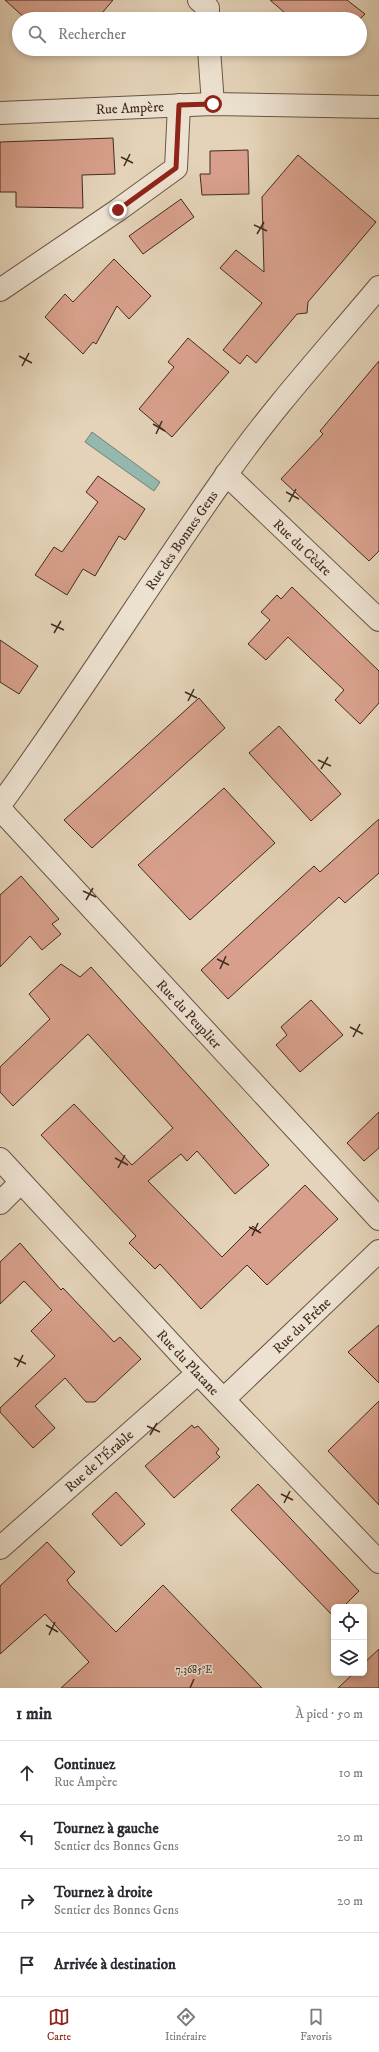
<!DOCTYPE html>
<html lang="fr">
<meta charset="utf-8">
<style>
:root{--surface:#fff;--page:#f7f7f7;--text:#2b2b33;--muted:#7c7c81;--line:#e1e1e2;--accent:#8f2418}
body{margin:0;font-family:"IM FELL DW Pica",serif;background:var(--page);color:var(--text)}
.controls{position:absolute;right:12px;bottom:12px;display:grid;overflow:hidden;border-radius:6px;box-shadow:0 2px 6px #0003}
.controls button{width:36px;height:36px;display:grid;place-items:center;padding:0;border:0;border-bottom:1px solid var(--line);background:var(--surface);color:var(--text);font:20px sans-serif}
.stop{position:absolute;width:12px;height:12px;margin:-9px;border:3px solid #8f2418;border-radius:50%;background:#fff}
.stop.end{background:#8f2418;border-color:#fff;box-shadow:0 1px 4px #0008}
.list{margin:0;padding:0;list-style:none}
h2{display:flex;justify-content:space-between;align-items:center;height:52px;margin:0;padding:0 16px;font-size:17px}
h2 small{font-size:13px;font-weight:400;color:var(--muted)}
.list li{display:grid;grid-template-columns:26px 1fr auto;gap:12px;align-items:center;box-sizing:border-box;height:64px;padding:0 16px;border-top:1px solid var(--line)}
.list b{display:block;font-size:15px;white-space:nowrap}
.list p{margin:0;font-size:13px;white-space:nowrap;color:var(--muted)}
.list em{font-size:13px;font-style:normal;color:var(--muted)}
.icon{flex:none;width:22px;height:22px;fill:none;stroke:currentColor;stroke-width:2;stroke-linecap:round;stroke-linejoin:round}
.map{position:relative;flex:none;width:379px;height:1688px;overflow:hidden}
.search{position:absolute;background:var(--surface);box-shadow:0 2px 6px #0003;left:12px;right:12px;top:12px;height:44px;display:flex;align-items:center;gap:10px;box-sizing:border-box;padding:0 14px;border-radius:22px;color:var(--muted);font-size:15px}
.sheet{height:308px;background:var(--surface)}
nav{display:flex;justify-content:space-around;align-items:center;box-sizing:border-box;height:56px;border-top:1px solid var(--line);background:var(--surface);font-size:11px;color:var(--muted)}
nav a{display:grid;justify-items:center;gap:2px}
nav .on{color:var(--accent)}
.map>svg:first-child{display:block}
.water{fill:#95b8ae;stroke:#748075}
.building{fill:#d8a08c;stroke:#422b1f}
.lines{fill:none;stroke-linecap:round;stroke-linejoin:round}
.minor-casing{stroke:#6a5545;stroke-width:24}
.minor{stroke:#ede2d1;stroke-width:22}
.route{stroke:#8f2418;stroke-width:5}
.ticks{fill:none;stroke:#422b1f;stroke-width:1.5}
.labels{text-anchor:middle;stroke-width:3;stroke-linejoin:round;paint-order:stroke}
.street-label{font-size:14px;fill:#422b1f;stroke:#ede2d1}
.ticks-label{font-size:10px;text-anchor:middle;fill:#422b1f;stroke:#ede2d1;stroke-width:3;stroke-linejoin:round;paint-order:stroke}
</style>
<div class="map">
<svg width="379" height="1688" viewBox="0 0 379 1688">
<rect width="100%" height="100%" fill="#e4d3b8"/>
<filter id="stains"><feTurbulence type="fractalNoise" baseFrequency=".005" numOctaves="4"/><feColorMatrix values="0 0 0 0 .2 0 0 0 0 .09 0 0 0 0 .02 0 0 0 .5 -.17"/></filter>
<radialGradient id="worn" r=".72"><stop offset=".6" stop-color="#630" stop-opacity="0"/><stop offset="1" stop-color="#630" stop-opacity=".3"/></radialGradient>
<path class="water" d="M 92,432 L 160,482 L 154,491 L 85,442 Z"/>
<path class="building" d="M 5,0 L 113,0 L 97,19 L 26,19 Z
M 270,0 L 347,0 L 365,14 L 360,19 L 292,19 Z
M 113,138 L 115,174 L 82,175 L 83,208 L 16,207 L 16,192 L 0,192 L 0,142 Z
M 248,150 L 249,194 L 202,195 L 200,174 L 210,174 L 210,151 Z
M 298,155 L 376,222 L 308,302 L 307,313 L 297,314 L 256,363 L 247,355 L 240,364 L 223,350 L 262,303 L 220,268 L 236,250 L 264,272 L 262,197 Z
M 181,199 L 194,217 L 143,254 L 129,236 Z
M 114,259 L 151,296 L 129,319 L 117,306 L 96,344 L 93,342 L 83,354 L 45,317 L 65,294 L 73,302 Z
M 188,338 L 229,372 L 172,437 L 139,409 L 174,367 L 168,362 Z
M 379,361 L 379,551 L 369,561 L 281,479 L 323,434 L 320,431 Z
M 98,476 L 145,509 L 125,540 L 119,536 L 95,576 L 83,569 L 67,595 L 35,575 L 54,547 L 62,552 L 98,502 L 86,492 Z
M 292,587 L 379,671 L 379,703 L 360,724 L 335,700 L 344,690 L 288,637 L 266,660 L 248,644 L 270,620 L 261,612 L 277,595 L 281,599 Z
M 0,640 L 38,666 L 19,694 L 0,682 Z
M 199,698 L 225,728 L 92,848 L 64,820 Z
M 279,726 L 341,794 L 311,821 L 249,753 Z
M 224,788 L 275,843 L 190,920 L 138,865 Z
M 379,819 L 379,873 L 345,903 L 339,897 L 228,999 L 201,970 L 314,866 L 320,872 Z
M 21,876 L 59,919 L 52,924 L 61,934 L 42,950 L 30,936 L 0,967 L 0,895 Z
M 61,964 L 80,977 L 91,967 L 269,1165 L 235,1194 L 197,1151 L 187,1161 L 181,1154 L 148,1181 L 222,1257 L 253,1226 L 258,1231 L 305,1185 L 338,1219 L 267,1285 L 247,1265 L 201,1309 L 160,1264 L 155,1269 L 129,1243 L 136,1236 L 41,1135 L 74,1104 L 132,1165 L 173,1128 L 88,1034 L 13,1106 L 0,1092 L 0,1067 L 50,1019 L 29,994 Z
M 311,1000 L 343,1035 L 300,1072 L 276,1045 L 287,1035 L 281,1027 Z
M 379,1112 L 379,1148 L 364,1161 L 347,1143 Z
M 20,1243 L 61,1290 L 63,1288 L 114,1342 L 120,1337 L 141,1359 L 95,1402 L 86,1402 L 65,1378 L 35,1406 L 55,1428 L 33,1448 L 0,1412 L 0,1408 L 55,1356 L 31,1331 L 52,1310 L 24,1281 L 0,1304 L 0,1262 Z
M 379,1325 L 379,1383 L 348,1352 Z
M 379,1401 L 379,1505 L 328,1451 Z
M 192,1425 L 194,1428 L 198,1426 L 219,1449 L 216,1453 L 220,1457 L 174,1498 L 145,1466 Z
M 258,1484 L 359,1591 L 343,1607 L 334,1607 L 333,1616 L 231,1510 Z
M 116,1492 L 145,1524 L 121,1546 L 92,1514 Z
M 47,1542 L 75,1572 L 67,1580 L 70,1585 L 116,1632 L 163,1585 L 262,1688 L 61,1688 L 89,1662 L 45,1614 L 0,1654 L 0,1586 Z
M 379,1649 L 379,1688 L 338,1688 L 354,1673 L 364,1673 L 364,1663 Z"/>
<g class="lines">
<g class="minor-casing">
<g id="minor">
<path d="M 199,0 L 208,8 L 208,19"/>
<path d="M 209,49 L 213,104"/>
<path id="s1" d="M 0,113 L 213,104 L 379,107"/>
<path d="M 0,290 L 118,210 L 176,168 L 179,105"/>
<path id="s2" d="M 226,474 L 379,620"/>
<path id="s3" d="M 0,805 C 79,697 149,584 226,475 C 272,409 327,349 379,287"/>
<path id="s4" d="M 0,809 L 379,1219"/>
<path id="s5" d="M 0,1159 L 198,1373 L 379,1562"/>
<path d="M 0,1203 L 21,1182"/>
<path id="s6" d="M 224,1399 L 379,1251"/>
<path id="s7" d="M 0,1548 L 198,1373"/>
</g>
</g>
<use href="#minor" class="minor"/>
</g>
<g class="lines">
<path class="route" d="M 118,210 L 176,168 L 179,105 L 213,104"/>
</g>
<path class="ticks" d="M 121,157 L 133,163M 124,166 L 130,154M 254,225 L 267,231M 257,234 L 264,222M 19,356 L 32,363M 22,366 L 29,353M 153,424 L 165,431M 156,434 L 162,421M 286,492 L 299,499M 289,502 L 296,489M 51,624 L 64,630M 54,633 L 61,621M 185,692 L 197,698M 188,701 L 194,689M 318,760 L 331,766M 321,769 L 328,757M 83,891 L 96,897M 86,900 L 93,888M 217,959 L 229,965M 220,969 L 226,956M 350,1027 L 363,1034M 353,1037 L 360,1024M 115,1158 L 128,1165M 118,1168 L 125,1155M 249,1227 L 261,1233M 252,1236 L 258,1223M 14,1358 L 26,1364M 17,1367 L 23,1355M 147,1426 L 160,1432M 150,1435 L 157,1423M 281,1494 L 293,1500M 284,1503 L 290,1491M 46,1625 L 58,1632M 49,1635 L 55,1622M 190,1688 L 194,1679"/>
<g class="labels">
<g class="street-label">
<text dy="5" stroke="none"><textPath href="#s1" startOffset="130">Rue Ampère</textPath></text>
<text dy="5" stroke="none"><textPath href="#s3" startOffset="321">Rue des Bonnes Gens</textPath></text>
<text dy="5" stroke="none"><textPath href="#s2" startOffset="106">Rue du Cèdre</textPath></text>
<text dy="5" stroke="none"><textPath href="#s4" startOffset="279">Rue du Peuplier</textPath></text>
<text dy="5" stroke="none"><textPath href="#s6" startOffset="107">Rue du Frêne</textPath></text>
<text dy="5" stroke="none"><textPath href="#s5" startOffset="277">Rue du Platane</textPath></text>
<text dy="5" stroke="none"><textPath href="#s7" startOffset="132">Rue de l'Érable</textPath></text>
</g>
</g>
<g class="ticks-label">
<text x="194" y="1673">7.3685°E</text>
</g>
<rect width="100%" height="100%" filter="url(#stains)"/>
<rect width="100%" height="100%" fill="url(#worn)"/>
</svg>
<div class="controls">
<button><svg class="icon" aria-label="locate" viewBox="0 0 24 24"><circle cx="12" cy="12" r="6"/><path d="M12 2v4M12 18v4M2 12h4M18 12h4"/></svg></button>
<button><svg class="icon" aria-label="layers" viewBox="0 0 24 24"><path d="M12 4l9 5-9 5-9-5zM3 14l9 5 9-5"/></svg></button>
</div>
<div class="stop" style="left:213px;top:104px"></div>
<div class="stop end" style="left:118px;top:210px"></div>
<div class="search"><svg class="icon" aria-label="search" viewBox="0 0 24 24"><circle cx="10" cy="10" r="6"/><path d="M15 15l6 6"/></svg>Rechercher</div>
</div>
<section class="sheet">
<h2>1 min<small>À pied · 50 m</small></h2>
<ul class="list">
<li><svg class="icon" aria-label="ahead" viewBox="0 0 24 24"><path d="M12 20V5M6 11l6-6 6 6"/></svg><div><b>Continuez</b><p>Rue Ampère</p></div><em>10 m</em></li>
<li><svg class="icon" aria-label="left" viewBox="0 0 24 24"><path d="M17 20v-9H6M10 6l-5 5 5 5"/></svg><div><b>Tournez à gauche</b><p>Sentier des Bonnes Gens</p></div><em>20 m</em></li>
<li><svg class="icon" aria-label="right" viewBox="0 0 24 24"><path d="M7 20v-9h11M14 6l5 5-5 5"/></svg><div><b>Tournez à droite</b><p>Sentier des Bonnes Gens</p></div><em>20 m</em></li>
<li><svg class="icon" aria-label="arrive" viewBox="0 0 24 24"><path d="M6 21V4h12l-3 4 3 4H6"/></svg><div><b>Arrivée à destination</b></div></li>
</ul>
</section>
<nav>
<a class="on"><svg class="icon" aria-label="map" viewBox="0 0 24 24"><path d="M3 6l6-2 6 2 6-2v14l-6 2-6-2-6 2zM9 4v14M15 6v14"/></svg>Carte</a>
<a><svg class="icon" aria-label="directions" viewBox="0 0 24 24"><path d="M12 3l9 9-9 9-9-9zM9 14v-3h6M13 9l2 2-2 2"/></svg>Itinéraire</a>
<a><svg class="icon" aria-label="saved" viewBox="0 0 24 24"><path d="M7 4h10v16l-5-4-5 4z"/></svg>Favoris</a>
</nav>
